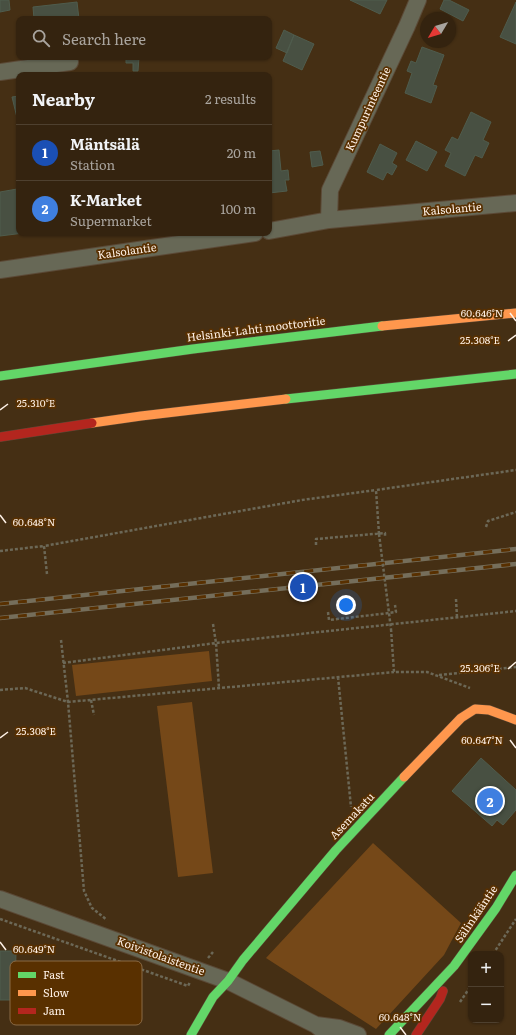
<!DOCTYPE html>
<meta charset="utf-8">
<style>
:root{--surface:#34230f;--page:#3c2b18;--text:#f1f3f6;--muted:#a9a49e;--line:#4e402f;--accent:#8bbbb9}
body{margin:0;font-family:Literata,serif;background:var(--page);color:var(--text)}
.controls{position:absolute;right:12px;bottom:12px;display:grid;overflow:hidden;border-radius:8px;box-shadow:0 1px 3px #0004}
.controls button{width:36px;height:36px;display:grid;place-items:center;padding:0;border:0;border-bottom:1px solid var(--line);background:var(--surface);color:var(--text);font:20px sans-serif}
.compass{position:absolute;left:420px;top:12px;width:36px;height:36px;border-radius:50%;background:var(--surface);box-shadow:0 1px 3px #0004;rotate:232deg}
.you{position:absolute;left:346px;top:605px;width:14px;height:14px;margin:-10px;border:3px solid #fff;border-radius:50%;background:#1a73e8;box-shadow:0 0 0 6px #1a73e833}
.badge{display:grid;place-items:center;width:26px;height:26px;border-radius:50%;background:var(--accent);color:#fff;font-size:13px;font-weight:700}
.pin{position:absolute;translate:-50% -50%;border:2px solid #fff;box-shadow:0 1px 4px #0006}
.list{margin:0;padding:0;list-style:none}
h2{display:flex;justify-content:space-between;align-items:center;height:52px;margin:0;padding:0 16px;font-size:17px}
h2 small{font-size:13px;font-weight:400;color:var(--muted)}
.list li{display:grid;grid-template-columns:26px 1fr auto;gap:12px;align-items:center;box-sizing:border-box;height:56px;padding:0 16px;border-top:1px solid var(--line)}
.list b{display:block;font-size:15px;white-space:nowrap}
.list p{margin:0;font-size:13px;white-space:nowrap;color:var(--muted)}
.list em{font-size:13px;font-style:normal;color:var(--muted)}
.icon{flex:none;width:22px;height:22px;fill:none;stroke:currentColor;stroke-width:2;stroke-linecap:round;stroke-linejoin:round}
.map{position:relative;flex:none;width:516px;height:1035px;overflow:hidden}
.search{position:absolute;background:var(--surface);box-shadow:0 1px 3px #0004;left:16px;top:16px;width:256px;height:44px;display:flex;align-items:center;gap:10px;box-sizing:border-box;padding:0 14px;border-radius:8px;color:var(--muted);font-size:15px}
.panel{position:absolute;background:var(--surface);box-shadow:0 1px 3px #0004;left:16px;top:72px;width:256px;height:164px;border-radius:8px}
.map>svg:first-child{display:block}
.green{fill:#754818}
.building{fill:#485042;stroke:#4f5c4d}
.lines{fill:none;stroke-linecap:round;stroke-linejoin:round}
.street-casing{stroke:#5b4936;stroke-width:18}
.fast-casing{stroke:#5b4936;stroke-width:10}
.slow-casing{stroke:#5b4936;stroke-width:10}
.jam-casing{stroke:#5b4936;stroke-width:10}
.path{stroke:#6c6857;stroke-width:2.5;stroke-dasharray:3 2;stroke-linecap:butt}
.street{stroke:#676856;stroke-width:16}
.fast{stroke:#63d668;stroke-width:9}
.slow{stroke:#ff974d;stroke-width:9}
.jam{stroke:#b3261e;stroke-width:9}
.rail-casing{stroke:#756e5b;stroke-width:4.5}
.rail{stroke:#593000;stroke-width:3;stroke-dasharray:9;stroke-linecap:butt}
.path-bridge{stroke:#6c6857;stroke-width:2.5;stroke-dasharray:3 2;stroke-linecap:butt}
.ticks{fill:none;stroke:#fef1e6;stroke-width:1.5}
.labels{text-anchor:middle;stroke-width:3.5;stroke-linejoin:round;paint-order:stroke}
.street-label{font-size:11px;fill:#fef1e6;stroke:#593000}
.key{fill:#593000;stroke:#8a6a45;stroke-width:1}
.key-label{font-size:11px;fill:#fef1e6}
.ticks-label{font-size:10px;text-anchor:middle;fill:#fef1e6;stroke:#593000;stroke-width:3.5;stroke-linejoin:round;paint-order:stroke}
</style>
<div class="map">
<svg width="516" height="1035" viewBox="0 0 516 1035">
<rect width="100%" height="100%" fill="#452f14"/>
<path class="green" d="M 209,651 L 212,681 L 76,696 L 72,665 Z
M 192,702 L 213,873 L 178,877 L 157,706 Z
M 373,843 L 461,923 L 444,955 L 376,1029 L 266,958 Z"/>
<path class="building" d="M 0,0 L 9,0 L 10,10 L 0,12 Z
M 350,0 L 387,0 L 380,14 Z
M 444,0 L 449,0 L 469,10 L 463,21 L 440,9 Z
M 77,2 L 79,19 L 34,19 L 33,7 Z
M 516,2 L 516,44 L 500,37 Z
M 284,30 L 294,35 L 287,53 L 276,48 Z
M 294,35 L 314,44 L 302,70 L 283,61 Z
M 422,47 L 444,55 L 433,85 L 437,86 L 431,103 L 405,93 L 412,73 L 407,71 L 411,61 L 416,63 Z
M 126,57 L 139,57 L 138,71 L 133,71 L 133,63 L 126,63 Z
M 19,96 L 19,126 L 12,97 Z
M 471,112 L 491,122 L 483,140 L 489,143 L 482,158 L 475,155 L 465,176 L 445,166 L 451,153 L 445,150 L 452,137 L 458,140 Z
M 416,141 L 437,152 L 427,171 L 406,160 Z
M 380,144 L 397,153 L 392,163 L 397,166 L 392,175 L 387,172 L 383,180 L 367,172 Z
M 279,150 L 281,171 L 288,170 L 289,180 L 285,180 L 287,191 L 269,193 L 269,151 Z
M 320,151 L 323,165 L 312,167 L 310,152 Z
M 17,189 L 19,204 L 19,233 L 24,233 L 0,236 L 0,192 Z
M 481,758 L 516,790 L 516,810 L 503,825 L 497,820 L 492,826 L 452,791 Z
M 0,951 L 16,951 L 15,1000 L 0,1000 Z"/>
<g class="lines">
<g class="street-casing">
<path id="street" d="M 0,72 L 70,62
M 329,220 L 330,190 L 407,26 L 418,0
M 269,231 L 329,220 L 516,203
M 0,270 L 255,233
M 0,899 L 228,981 L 316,1025 L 328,1035
M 316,1025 L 339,1028 L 358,1035"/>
</g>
<g class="fast-casing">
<path id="fast" d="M 0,376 L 193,349 L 382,326
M 286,399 L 516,374
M 191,1035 L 213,997 L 228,981 L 243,960 L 336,850 L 404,777
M 389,1035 L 454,966 L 496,908 L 516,875"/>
</g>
<g class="slow-casing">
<path id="slow" d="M 382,326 L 516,313
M 92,423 L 141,416 L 286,399
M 404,777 L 461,718 L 475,709 L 489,710 L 516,720"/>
</g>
<g class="jam-casing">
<path id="jam" d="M 0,437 L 92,423
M 416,1035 L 440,999 L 443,991"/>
</g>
<path class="path" d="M 486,527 L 488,521 L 516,512
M 379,534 L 376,490 L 516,470
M 316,545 L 316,539 L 385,533 L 385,537
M 0,551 L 44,546
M 47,574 L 44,546 L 302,500 L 376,490
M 456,599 L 457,617
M 328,612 L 329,620 L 389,613 L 396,612 L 395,605
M 213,624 L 216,643 L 219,688
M 391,629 L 394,672 L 427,672 L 470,688
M 61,640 L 68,702 L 84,891 L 92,908 L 107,920
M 63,663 L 216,643 L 516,611
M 439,675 L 516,667
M 338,677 L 351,807
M 0,690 L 25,688 L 68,702 L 394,672
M 91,700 L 94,715
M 0,919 L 188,986 L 190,982
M 493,954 L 516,919
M 208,958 L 213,952
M 460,1002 L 471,986"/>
<use href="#street" class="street"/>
<use href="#fast" class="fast"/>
<use href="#slow" class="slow"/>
<use href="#jam" class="jam"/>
<g class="rail-casing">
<path id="rail" d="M 0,604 L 516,549
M 0,618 L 516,564"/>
</g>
<use href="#rail" class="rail"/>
<path class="path-bridge" d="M 379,534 L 391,629"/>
</g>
<path class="ticks" d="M 510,313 L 516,321M 508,341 L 516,335M 0,410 L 8,404M 0,515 L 6,523M 508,669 L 516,662M 0,738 L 8,732M 510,740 L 516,748M 0,942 L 6,950M 400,1027 L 406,1035"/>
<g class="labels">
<g class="street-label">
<text transform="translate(368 109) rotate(-65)" y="4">Kumpurinteentie</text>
<text transform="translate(452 209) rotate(-5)" y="4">Kalsolantie</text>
<text transform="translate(127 251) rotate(-8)" y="4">Kalsolantie</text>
<text transform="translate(256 329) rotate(-7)" y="4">Helsinki-Lahti moottoritie</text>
<text transform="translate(352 816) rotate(-47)" y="4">Asemakatu</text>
<text transform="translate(476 914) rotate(-56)" y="4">Sälinkääntie</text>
<text transform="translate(161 956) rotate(20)" y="4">Koivistolaistentie</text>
</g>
</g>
<rect x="10" y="961" width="132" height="64" rx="6" class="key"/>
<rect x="18" y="972" width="18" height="6" fill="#63d668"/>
<rect x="18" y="990" width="18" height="6" fill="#ff974d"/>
<rect x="18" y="1008" width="18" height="6" fill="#b3261e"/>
<g class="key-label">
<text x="43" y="979">Fast</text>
<text x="43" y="997">Slow</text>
<text x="43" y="1015">Jam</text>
</g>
<g class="ticks-label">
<text x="482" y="317">60.646°N</text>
<text x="480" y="344">25.308°E</text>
<text x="36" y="407">25.310°E</text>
<text x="34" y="526">60.648°N</text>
<text x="480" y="672">25.306°E</text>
<text x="36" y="735">25.308°E</text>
<text x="482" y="744">60.647°N</text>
<text x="34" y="953">60.649°N</text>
<text x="400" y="1021">60.648°N</text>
</g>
</svg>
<div class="controls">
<button>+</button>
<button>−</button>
</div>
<svg class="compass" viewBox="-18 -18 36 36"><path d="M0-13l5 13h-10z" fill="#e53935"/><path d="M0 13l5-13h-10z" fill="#a9a49e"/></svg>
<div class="you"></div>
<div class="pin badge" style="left:303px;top:587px;background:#1a4fb4">1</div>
<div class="pin badge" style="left:490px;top:801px;background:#3f7fe0">2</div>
<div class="search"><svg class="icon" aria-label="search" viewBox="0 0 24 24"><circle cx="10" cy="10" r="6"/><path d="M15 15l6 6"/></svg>Search here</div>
<section class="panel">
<h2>Nearby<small>2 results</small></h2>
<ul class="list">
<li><span class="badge" style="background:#1a4fb4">1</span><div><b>Mäntsälä</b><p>Station</p></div><em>20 m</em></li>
<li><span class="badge" style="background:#3f7fe0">2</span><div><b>K-Market</b><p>Supermarket</p></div><em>100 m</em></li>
</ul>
</section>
</div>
